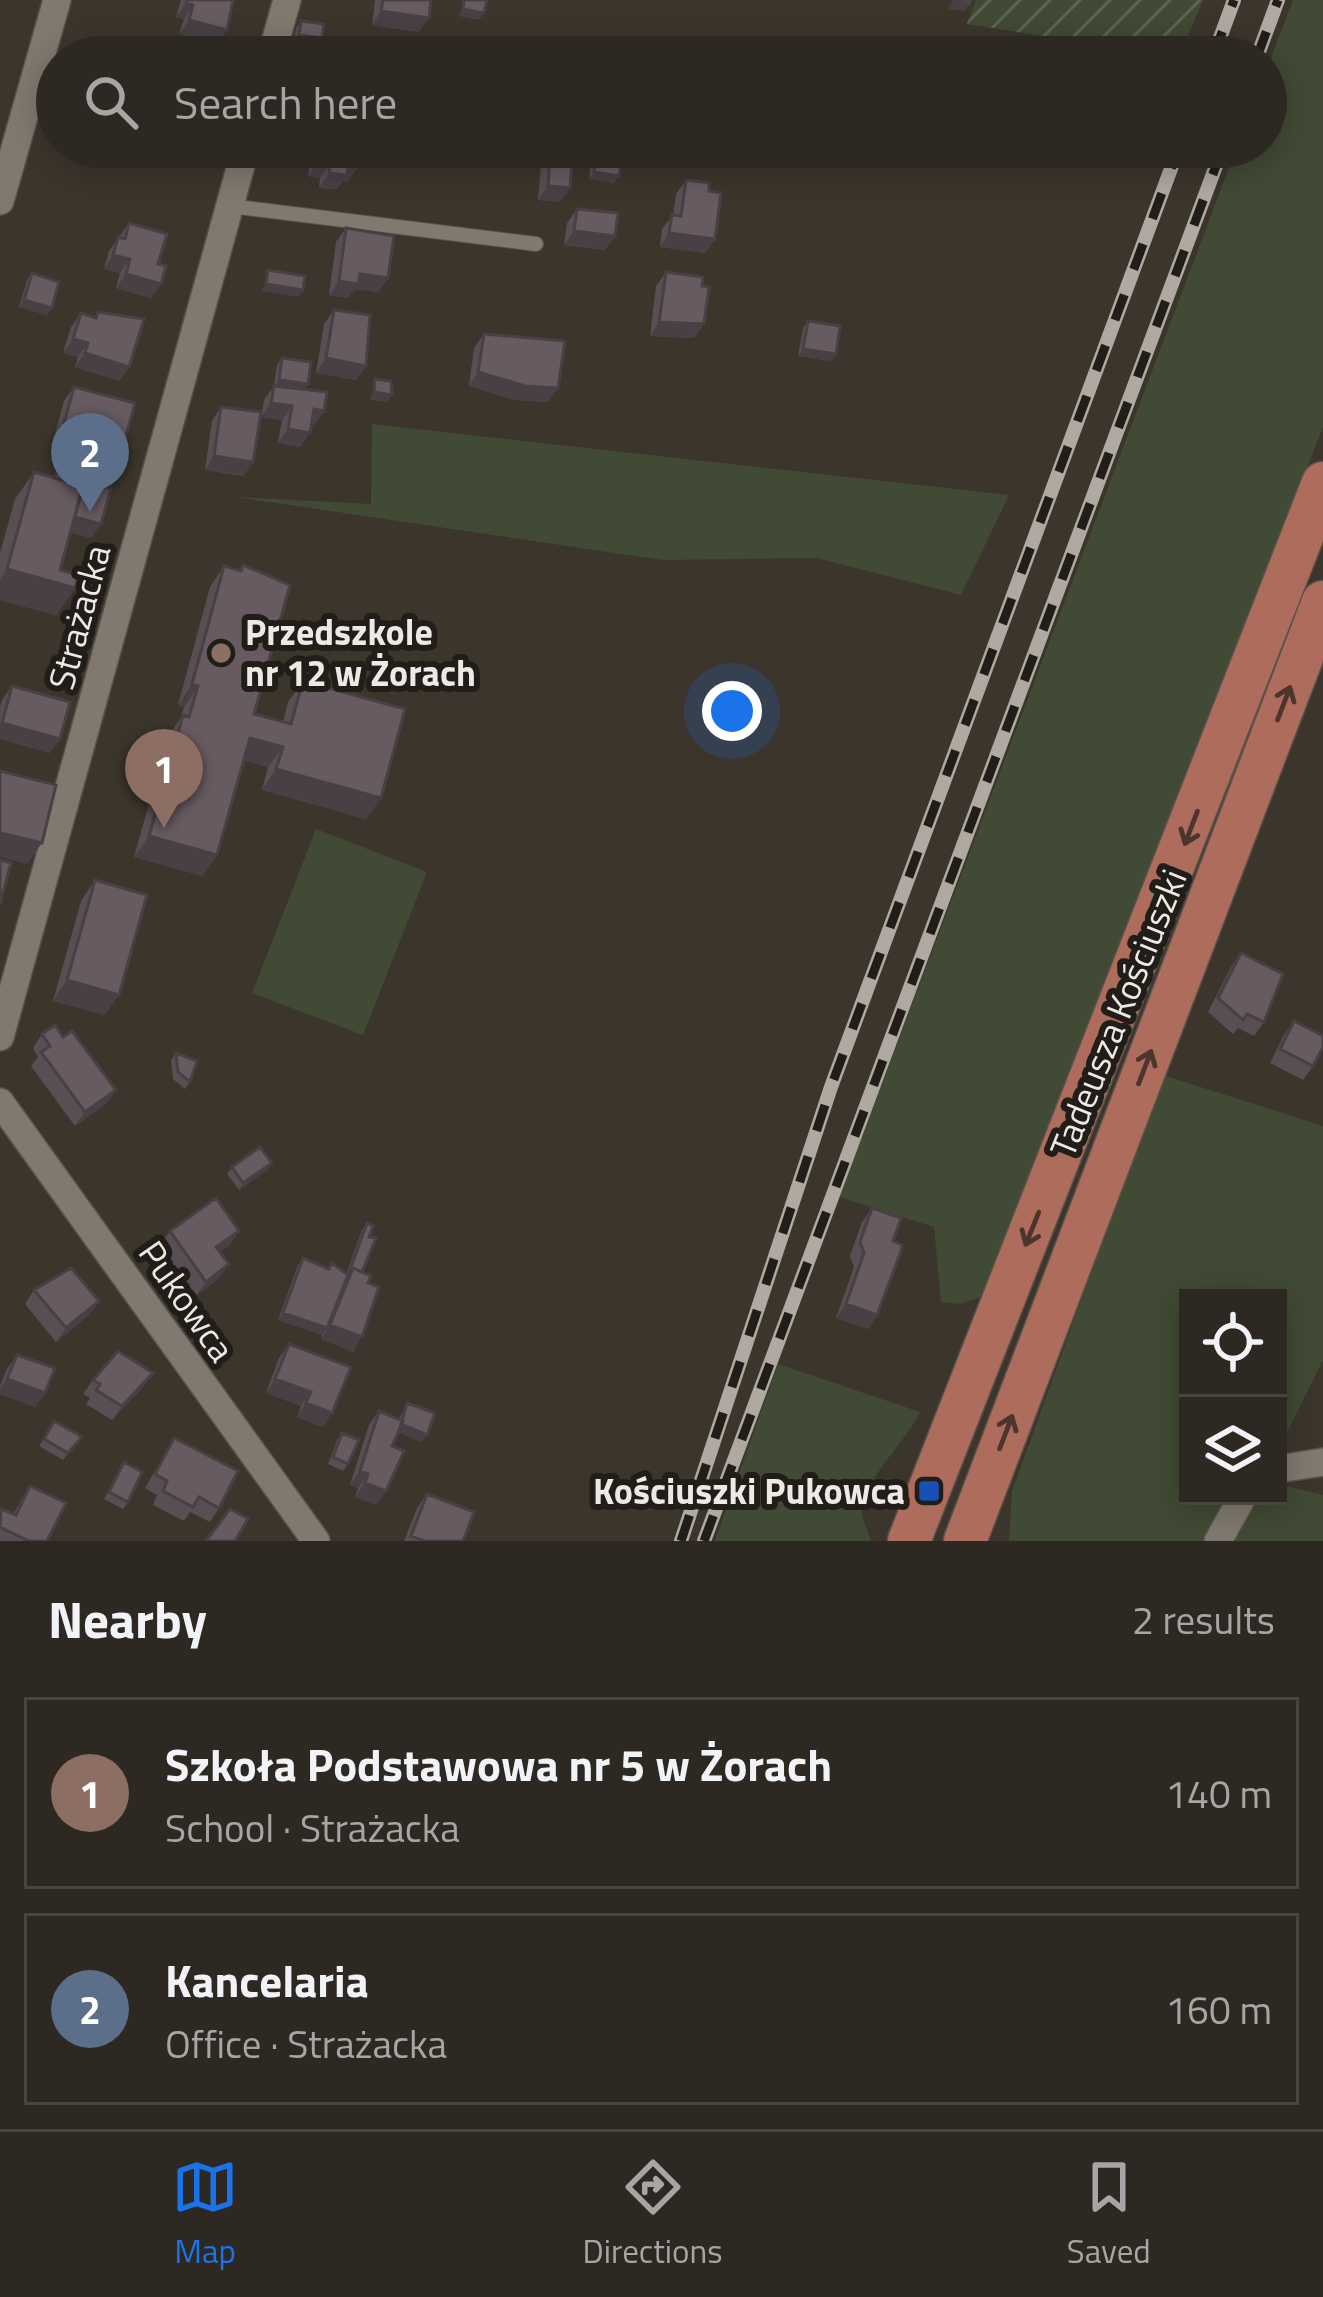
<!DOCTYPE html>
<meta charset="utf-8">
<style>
:root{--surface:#2d2821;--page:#39342e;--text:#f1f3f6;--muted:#a7a6a5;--line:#48443f;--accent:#1a73e8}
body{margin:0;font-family:"Titillium Web",sans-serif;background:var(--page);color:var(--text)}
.controls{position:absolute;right:36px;bottom:36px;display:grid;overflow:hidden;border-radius:0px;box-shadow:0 6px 30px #0003}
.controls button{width:108px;height:108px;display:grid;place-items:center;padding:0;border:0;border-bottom:3px solid var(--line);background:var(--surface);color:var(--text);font:60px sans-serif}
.you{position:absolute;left:732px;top:711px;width:42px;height:42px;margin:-30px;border:9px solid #fff;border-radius:50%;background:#1a73e8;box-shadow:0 0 0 18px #1a73e833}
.badge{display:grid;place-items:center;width:78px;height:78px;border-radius:50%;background:var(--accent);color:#fff;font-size:39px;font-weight:700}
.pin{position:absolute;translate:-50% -99px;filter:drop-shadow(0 3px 6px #0008)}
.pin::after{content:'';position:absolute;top:63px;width:42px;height:36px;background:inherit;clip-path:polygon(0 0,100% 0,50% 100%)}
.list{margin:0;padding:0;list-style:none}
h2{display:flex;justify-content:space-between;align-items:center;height:156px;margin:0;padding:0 48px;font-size:51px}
h2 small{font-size:39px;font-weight:400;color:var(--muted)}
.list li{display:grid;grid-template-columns:78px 1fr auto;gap:36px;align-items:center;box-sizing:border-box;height:192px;margin:0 24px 24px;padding:0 24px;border:3px solid var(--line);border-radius:0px}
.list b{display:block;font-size:45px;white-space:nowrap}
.list p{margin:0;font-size:39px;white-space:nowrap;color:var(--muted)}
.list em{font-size:39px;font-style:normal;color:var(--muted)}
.icon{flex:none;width:66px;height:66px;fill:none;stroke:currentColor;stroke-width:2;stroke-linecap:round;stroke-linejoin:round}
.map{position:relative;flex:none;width:1323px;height:1541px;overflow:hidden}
.search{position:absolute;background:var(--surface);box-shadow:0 6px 30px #0003;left:36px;right:36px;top:36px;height:132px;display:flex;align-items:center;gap:30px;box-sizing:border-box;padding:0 42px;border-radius:66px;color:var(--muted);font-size:45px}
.sheet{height:588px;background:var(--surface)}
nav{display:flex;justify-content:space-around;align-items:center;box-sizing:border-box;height:168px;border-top:3px solid var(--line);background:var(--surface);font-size:33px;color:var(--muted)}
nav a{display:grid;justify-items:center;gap:6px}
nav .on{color:var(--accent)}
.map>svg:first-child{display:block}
.green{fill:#414a34}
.garden{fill:url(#garden-furrows)}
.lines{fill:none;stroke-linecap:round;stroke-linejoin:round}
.service-casing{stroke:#58524b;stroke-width:16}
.minor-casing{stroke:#58524b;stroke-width:30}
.primary-casing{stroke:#58524b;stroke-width:45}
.service{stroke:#81796f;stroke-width:14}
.minor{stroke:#81796f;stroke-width:27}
.primary{stroke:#ae6c5d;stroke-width:42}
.rail-casing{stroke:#afa9a2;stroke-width:14}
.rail{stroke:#211d19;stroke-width:9;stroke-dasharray:27;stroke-linecap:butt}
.wall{fill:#594e53}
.shaded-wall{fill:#484044}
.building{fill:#675b61;stroke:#484044;stroke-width:3}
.oneway{stroke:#4b352d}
.education-dot{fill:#8d6e63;stroke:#211d19;stroke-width:4.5}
.transit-dot{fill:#1a4fb4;stroke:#211d19;stroke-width:4.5}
.labels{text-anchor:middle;stroke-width:12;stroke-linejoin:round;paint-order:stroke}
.street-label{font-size:36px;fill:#eee9e4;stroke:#211d19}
.poi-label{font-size:36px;font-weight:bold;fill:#eee9e4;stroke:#211d19;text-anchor:start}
</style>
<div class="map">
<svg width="1323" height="1541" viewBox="0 0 1323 1541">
<defs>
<pattern id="garden-furrows" width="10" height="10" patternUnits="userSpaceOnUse" patternTransform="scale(3)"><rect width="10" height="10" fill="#414a34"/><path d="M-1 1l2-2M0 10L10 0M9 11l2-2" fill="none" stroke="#5d6451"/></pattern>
</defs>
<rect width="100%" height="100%" fill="#3c352c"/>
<path class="green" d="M 1293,0 L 1323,0 L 1323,427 L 984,1296 L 960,1304 L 941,1302 L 934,1227 L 839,1197 L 1237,147 L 1266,147 L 1266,71 Z
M 372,424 L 1009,495 L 961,595 L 817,558 L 662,560 L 236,497 L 371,504 Z
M 316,829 L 427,872 L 363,1035 L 252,993 Z
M 1163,1075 L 1323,1126 L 1323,1360 L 1278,1451 L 1278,1298 L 1188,1298 L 1188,1496 L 1278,1496 L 1278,1484 L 1323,1495 L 1323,1541 L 1009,1541 L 1012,1491 Z
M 778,1364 L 920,1412 C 906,1443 863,1478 862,1513 C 862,1521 869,1533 871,1541 L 715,1541 Z"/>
<path class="garden" d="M 976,0 L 1203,0 L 1179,57 L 967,24 Z"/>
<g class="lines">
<g class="service-casing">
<path id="service" d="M 230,206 L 536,244"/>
</g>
<g class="minor-casing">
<path id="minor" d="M 271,57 L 287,0
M 0,201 L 57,0
M 0,1037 L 246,147
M 0,1102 L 316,1541
M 1278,1469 L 1323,1462
M 1218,1541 L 1243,1496"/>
</g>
<g class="primary-casing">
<path id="primary" d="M 909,1541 L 1323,483
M 965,1541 L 1323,602"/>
</g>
<use href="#service" class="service"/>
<use href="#minor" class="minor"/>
<use href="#primary" class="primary"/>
<g class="rail-casing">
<path id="rail" d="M 1213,57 L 1234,0
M 1257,57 L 1278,0
M 681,1541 L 831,1087 L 1179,147
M 704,1541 L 1223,147"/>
</g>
<use href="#rail" class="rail"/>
</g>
<path class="wall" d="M 181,0 L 233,0 L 227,30 L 217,44 L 179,34 L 184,19 L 176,17 Z
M 375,0 L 431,0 L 419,32 L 372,25 Z
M 301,21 L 317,46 L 294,42 L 296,28 Z
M 380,37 L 418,57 L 369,57 L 370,51 Z
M 312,147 L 361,147 L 357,168 L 348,182 L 343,181 L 337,189 L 319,188 L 320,178 L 308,176 Z
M 547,147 L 573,147 L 570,188 L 560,202 L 538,200 L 542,154 Z
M 596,153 L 614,183 L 589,179 L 591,160 Z
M 686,180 L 709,191 L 715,239 L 705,253 L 660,247 L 662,229 L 673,215 L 676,194 Z
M 577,209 L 615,236 L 605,250 L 564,245 L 567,223 Z
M 129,223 L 151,298 L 116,288 L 120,273 L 104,269 L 109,251 Z
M 346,228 L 388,278 L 378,292 L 355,289 L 348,298 L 329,295 L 336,242 Z
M 666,272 L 702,286 L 704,324 L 694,338 L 650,336 L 656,286 Z
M 32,273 L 47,315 L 19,307 L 27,280 Z
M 334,310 L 366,366 L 356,380 L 316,373 L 324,324 Z
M 98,312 L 129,367 L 119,381 L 75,367 L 78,357 L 63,353 L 71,327 L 81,313 L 94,317 Z
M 808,321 L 831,361 L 798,356 L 803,328 Z
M 484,334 L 558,388 L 548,402 L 515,400 L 469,386 L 474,348 Z
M 282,358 L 304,389 L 324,411 L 314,425 L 311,424 L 300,447 L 278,443 L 282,420 L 261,417 L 264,400 L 274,386 L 277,365 Z
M 74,387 L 113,461 L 52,444 L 64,401 Z
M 221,407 L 253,462 L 243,476 L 205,470 L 212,421 Z
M 34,472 L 52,478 L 56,473 L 91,538 L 70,532 L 60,570 L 75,588 L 56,615 L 0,600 L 0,553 L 15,499 Z
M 243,565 L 254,714 L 283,722 L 288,702 L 303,681 L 381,798 L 366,819 L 262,790 L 268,767 L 244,760 L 203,876 L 134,857 L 168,736 L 180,719 L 184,707 L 178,705 L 210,587 L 224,566 L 239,570 Z
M 12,686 L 50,753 L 0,739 L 0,707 L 2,700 Z
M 95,880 L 105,1015 L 53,1001 L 81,901 Z
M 1241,953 L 1264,1022 L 1254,1036 L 1238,1028 L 1233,1034 L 1208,1012 L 1231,967 Z
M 1294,1021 L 1313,1066 L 1303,1080 L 1270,1063 L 1284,1035 Z
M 42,1034 L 63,1037 L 116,1090 L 106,1104 L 75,1126 L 31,1066 L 38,1057 L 33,1048 Z
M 176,1053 L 190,1082 L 185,1089 L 173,1079 L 171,1061 Z
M 272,1163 L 267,1170 L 239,1190 L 227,1174 L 232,1167 Z
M 872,1208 L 893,1241 L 877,1315 L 868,1329 L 836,1318 L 854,1267 L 850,1256 L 862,1222 Z
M 367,1223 L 369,1237 L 362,1272 L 353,1352 L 321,1339 L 322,1335 L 278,1320 L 298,1265 L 303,1258 L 328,1269 L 332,1263 L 346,1274 L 362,1230 Z
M 170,1231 L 230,1245 L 220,1252 L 229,1264 L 219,1278 L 196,1296 L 160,1245 Z
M 34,1290 L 99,1301 L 89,1315 L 56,1342 L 25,1304 Z
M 289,1344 L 323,1427 L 297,1417 L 301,1406 L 266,1393 L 279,1358 Z
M 17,1355 L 45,1393 L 35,1407 L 0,1394 L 0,1386 L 7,1369 Z
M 153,1373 L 143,1387 L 112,1420 L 86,1404 L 90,1398 L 83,1394 L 93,1380 Z
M 407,1403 L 422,1442 L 398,1432 L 392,1446 L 376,1505 L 355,1497 L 358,1488 L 350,1485 L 369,1425 L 379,1411 L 399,1419 Z
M 54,1421 L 82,1437 L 63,1460 L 39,1446 Z
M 342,1433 L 348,1464 L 343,1471 L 328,1464 L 337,1440 Z
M 174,1438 L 219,1508 L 210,1522 L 190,1512 L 184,1521 L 153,1505 L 157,1495 L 145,1488 Z
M 124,1462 L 128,1502 L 123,1509 L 104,1499 Z
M 30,1486 L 47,1541 L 0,1541 L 0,1511 L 13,1514 Z
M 427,1494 L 463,1541 L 404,1541 L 417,1508 Z"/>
<path class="shaded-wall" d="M 953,2 L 970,4 L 965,11 L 948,9 Z
M 186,3 L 193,5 L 184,19 L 176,17 Z
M 463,9 L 484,13 L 479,20 L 458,16 Z
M 381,11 L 429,18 L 419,32 L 372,25 Z
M 189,20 L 227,30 L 217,44 L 179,34 Z
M 299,35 L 322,38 L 317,46 L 294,42 Z
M 318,162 L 330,164 L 320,178 L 308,176 Z
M 348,167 L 357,168 L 348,182 L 343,181 L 337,189 L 319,188 L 329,173 Z
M 594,172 L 619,176 L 614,183 L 589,179 Z
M 548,186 L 570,188 L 560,202 L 538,200 Z
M 574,231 L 615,236 L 605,250 L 564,245 Z
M 669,233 L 715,239 L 705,253 L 660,247 Z
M 113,255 L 130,259 L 120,273 L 104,269 Z
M 126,274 L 161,284 L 151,298 L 116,288 Z
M 360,274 L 388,278 L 378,292 L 355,289 L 348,298 L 329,295 L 339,281 Z
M 266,284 L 303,290 L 298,297 L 261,291 Z
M 24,300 L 52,308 L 47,315 L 19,307 Z
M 659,322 L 704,324 L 694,338 L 650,336 Z
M 73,339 L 88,343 L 78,357 L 63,353 Z
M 803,349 L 836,354 L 831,361 L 798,356 Z
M 85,353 L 129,367 L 119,381 L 75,367 Z
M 326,358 L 366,366 L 356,380 L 316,373 Z
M 478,372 L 558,388 L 548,402 L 515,400 L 469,386 Z
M 279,380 L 308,384 L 303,391 L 274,387 Z
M 374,392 L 392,395 L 387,402 L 369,400 Z
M 271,403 L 292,406 L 282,420 L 261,417 Z
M 314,409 L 324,411 L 314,425 L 304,423 Z
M 288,429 L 310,433 L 300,447 L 278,443 Z
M 62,430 L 123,447 L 113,461 L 52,444 Z
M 214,456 L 253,462 L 243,476 L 205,470 Z
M 70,515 L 101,524 L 91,538 L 60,529 Z
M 7,569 L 75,588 L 56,615 L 0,600 L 0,579 Z
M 192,684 L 198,686 L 184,707 L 178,705 Z
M 2,723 L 60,739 L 50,753 L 0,739 L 0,726 Z
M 250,738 L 283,747 L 268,767 L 236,758 Z
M 276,769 L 381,798 L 366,819 L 262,790 Z
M 0,833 L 42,843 L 27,864 L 0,857 Z
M 149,836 L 217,855 L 203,876 L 134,857 Z
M 67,980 L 119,995 L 105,1015 L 53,1001 Z
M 116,1090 L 106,1104 L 75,1126 L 85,1112 Z
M 272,1163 L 267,1170 L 239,1190 L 243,1183 Z
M 239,1231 L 230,1245 L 207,1261 L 216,1247 Z
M 229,1264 L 219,1278 L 196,1296 L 206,1282 Z
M 99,1301 L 89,1315 L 56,1342 L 66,1328 Z
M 846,1304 L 877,1315 L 868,1329 L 836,1318 Z
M 283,1313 L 327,1328 L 322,1335 L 278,1320 Z
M 330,1325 L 362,1337 L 353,1352 L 321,1339 Z
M 153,1373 L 143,1387 L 112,1420 L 122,1406 Z
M 7,1379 L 45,1393 L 35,1407 L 0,1394 L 0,1389 Z
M 275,1379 L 311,1392 L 301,1406 L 266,1393 Z
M 306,1403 L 332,1413 L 323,1427 L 297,1417 Z
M 400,1424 L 427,1435 L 422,1442 L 395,1431 Z
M 360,1471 L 368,1474 L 358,1488 L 350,1485 Z
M 365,1483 L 386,1491 L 376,1505 L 355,1497 Z"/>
<path class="building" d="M 187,0 L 233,0 L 227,30 L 189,20 L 193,5 L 186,3 Z
M 383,0 L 431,0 L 429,18 L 381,11 Z
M 464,0 L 487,0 L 484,13 L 463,9 Z
M 953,0 L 971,0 L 970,4 L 953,2 Z
M 301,21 L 324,24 L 322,38 L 299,35 Z
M 380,37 L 420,44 L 418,57 L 377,57 Z
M 176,51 L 197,57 L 173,57 Z
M 320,147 L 361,147 L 357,168 L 348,167 L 347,175 L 329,173 L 330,164 L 318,162 Z
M 551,147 L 573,147 L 570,188 L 548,186 Z
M 596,153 L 622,157 L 619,176 L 594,172 Z
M 686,180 L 709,183 L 709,191 L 721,193 L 715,239 L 669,233 L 672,215 L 681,216 Z
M 577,209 L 618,213 L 615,236 L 574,231 Z
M 129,223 L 167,234 L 158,264 L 166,266 L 161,284 L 126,274 L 130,259 L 113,255 L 118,237 L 125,239 Z
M 346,228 L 394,236 L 388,278 L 360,274 L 358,284 L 339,281 Z
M 268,270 L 305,276 L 303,290 L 266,284 Z
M 666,272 L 703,277 L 702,286 L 709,287 L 704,324 L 659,322 Z
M 32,273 L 59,282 L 52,308 L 24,300 Z
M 334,310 L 370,315 L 366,366 L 326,358 Z
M 98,312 L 144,319 L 129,367 L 85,353 L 88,343 L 73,339 L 81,313 L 96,318 Z
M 808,321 L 840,326 L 836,354 L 803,349 Z
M 484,334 L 565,341 L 558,388 L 525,386 L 478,372 Z
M 282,358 L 311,362 L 308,384 L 279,380 Z
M 375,379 L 391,381 L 392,395 L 374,392 Z
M 274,386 L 327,392 L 324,411 L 314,409 L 310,433 L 288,429 L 292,406 L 271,403 Z
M 74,387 L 135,403 L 123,447 L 62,430 Z
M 221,407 L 261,412 L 253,462 L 214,456 Z
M 34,472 L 83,486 L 60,570 L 79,575 L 75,588 L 7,569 Z
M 56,473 L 111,488 L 101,524 L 75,517 L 83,486 L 54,478 Z
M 243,565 L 290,585 L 254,714 L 291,724 L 303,681 L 405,709 L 381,798 L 276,769 L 283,747 L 250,738 L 217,855 L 149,836 L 183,715 L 189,717 L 198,686 L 192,684 L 224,566 L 241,571 Z
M 12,686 L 70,702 L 60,739 L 2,723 Z
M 0,771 L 56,785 L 42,843 L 0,833 Z
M 0,860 L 11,863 L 0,904 Z
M 95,880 L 147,895 L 119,995 L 67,980 Z
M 1241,953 L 1283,974 L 1264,1022 L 1247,1014 L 1243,1020 L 1218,998 Z
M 1294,1021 L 1323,1036 L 1323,1047 L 1313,1066 L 1280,1049 Z
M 55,1025 L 63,1037 L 72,1031 L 116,1090 L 85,1112 L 41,1052 L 50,1046 L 42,1034 Z
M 176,1053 L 197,1061 L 190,1082 L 178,1072 Z
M 260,1147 L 272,1163 L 243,1183 L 232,1167 Z
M 216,1198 L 239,1231 L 216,1247 L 229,1264 L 206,1282 L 170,1231 Z
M 872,1208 L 901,1218 L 893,1241 L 902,1245 L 901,1251 L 877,1315 L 846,1304 L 864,1253 L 860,1242 Z
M 367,1223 L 373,1226 L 369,1237 L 376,1238 L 362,1272 L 353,1268 L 348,1275 L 327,1328 L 283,1313 L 303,1258 L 329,1269 L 332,1263 L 348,1275 Z
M 71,1268 L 99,1301 L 66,1328 L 34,1290 Z
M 353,1268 L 371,1276 L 368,1283 L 379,1287 L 362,1337 L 330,1325 Z
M 289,1344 L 351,1367 L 332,1413 L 306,1403 L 311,1392 L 275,1379 Z
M 118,1351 L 153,1373 L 122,1406 L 96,1390 L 100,1384 L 93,1380 Z
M 17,1355 L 55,1368 L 45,1393 L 7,1379 Z
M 407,1403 L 435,1413 L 427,1435 L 401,1424 Z
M 379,1411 L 403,1421 L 392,1446 L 404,1451 L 386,1491 L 365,1483 L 368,1474 L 360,1471 Z
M 54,1421 L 82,1437 L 68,1453 L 44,1439 Z
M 342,1433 L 359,1440 L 348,1464 L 333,1457 Z
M 174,1438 L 238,1471 L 219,1508 L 199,1497 L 193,1507 L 163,1491 L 167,1481 L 155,1474 Z
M 124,1462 L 142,1472 L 128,1502 L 109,1492 Z
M 30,1486 L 66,1503 L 47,1541 L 29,1541 L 0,1527 L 1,1509 L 16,1515 Z
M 427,1494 L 474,1512 L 463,1541 L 425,1541 L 411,1536 Z
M 230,1509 L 248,1519 L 235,1541 L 206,1541 Z"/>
<defs><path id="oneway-shaft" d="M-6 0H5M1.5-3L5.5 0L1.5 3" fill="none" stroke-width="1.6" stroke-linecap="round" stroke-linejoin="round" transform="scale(3)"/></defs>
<g class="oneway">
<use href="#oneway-shaft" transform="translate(1284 703) rotate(-69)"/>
<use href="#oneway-shaft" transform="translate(1191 828) rotate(111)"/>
<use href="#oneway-shaft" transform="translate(1145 1067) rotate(-69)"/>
<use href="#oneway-shaft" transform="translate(1032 1229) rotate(112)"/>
<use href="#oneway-shaft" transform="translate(1006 1432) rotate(-69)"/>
</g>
<circle class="education-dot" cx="221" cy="653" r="12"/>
<rect class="transit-dot" x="917" y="1479" width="24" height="24" rx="6"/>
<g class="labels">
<g class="street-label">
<text transform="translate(79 617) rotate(-75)" y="13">Strażacka</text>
<text transform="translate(1118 1013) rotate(-68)" y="13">Tadeusza Kościuszki</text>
<text transform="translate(187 1301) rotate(55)" y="13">Pukowca</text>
</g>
<g class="poi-label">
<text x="245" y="645">Przedszkole<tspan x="245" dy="41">nr 12 w Żorach</tspan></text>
<text x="905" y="1504" text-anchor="end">Kościuszki Pukowca</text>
</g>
</g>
</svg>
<div class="controls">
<button><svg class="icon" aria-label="locate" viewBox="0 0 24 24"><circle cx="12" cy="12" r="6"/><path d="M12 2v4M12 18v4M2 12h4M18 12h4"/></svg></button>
<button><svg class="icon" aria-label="layers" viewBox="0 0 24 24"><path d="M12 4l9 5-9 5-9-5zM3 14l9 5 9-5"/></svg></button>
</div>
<div class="you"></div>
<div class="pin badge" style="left:164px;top:828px;background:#8d6e63">1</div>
<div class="pin badge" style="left:90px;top:512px;background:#5c6f8a">2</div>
<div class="search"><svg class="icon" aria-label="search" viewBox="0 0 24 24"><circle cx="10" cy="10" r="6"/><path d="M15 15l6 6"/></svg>Search here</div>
</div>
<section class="sheet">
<h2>Nearby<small>2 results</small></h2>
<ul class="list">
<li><span class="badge" style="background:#8d6e63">1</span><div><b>Szkoła Podstawowa nr 5 w Żorach</b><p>School · Strażacka</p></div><em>140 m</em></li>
<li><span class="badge" style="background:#5c6f8a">2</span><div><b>Kancelaria</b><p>Office · Strażacka</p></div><em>160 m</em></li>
</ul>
</section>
<nav>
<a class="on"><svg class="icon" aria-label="map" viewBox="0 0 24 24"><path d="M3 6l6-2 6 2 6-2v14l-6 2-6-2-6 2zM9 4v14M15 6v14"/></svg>Map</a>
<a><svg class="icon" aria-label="directions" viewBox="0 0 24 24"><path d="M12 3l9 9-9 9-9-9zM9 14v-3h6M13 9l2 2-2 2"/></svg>Directions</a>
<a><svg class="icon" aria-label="saved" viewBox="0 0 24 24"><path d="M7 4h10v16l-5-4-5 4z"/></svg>Saved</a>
</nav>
